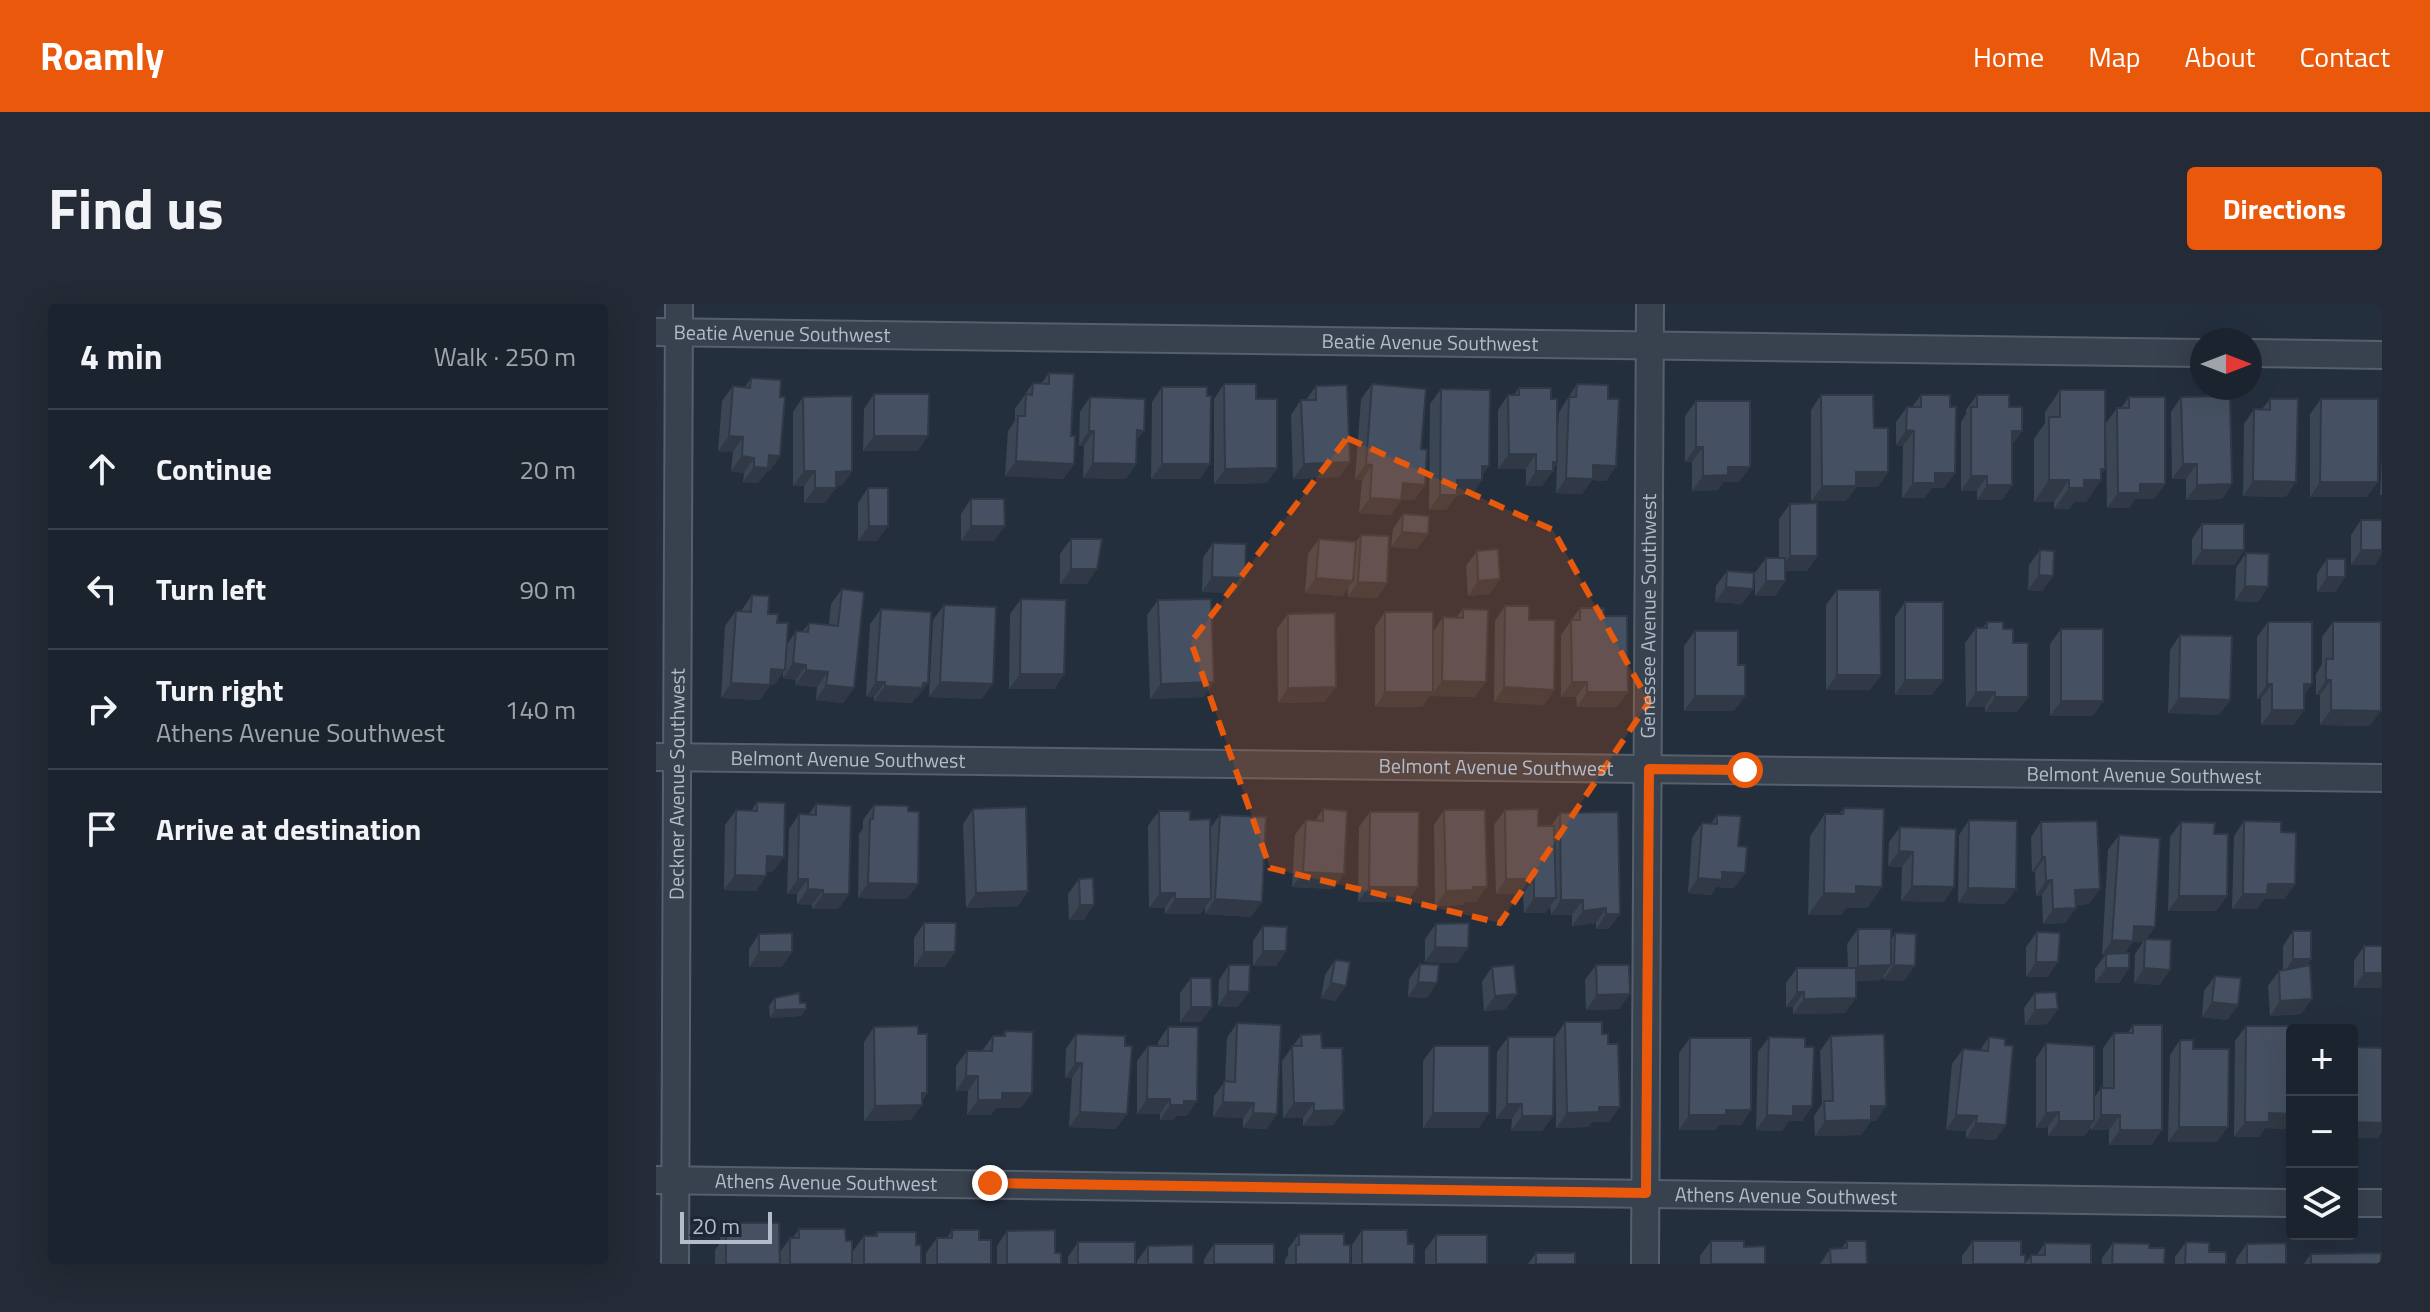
<!DOCTYPE html>
<meta charset="utf-8">
<style>
:root{--surface:#1b232e;--page:#242b36;--text:#f1f3f6;--muted:#a0a4aa;--line:#39404a;--accent:#ea580c}
body{margin:0;font-family:"Titillium Web",sans-serif;background:var(--page);color:var(--text)}
.controls{position:absolute;right:24px;bottom:24px;display:grid;overflow:hidden;border-radius:8px;box-shadow:0 8px 32px #0002}
.controls button{width:72px;height:72px;display:grid;place-items:center;padding:0;border:0;border-bottom:2px solid var(--line);background:var(--surface);color:var(--text);font:40px sans-serif}
.compass{position:absolute;left:1534px;top:24px;width:72px;height:72px;border-radius:50%;background:var(--surface);box-shadow:0 8px 32px #0002;rotate:90deg}
.scale{position:absolute;left:24px;bottom:20px;width:92px;box-sizing:border-box;padding-left:8px;border:4px solid #b4bcc9;border-top:0;font-size:22px;line-height:28px;white-space:nowrap;color:#b4bcc9;-webkit-text-stroke:6px #1d2633;paint-order:stroke}
.stop{position:absolute;width:24px;height:24px;margin:-18px;border:6px solid #ea580c;border-radius:50%;background:#fff}
.stop.end{background:#ea580c;border-color:#fff;box-shadow:0 2px 8px #0008}
.list{margin:0;padding:0;list-style:none}
h2{display:flex;justify-content:space-between;align-items:center;height:104px;margin:0;padding:0 32px;font-size:34px}
h2 small{font-size:26px;font-weight:400;color:var(--muted)}
.list li{display:grid;grid-template-columns:52px 1fr auto;gap:24px;align-items:center;box-sizing:border-box;height:120px;padding:0 32px;border-top:2px solid var(--line)}
.list b{display:block;font-size:30px;white-space:nowrap}
.list p{margin:0;font-size:26px;white-space:nowrap;color:var(--muted)}
.list em{font-size:26px;font-style:normal;color:var(--muted)}
.icon{flex:none;width:44px;height:44px;fill:none;stroke:currentColor;stroke-width:2;stroke-linecap:round;stroke-linejoin:round}
.map{position:relative;flex:none;width:1726px;height:960px;overflow:hidden;border-radius:8px}
header{display:flex;align-items:center;gap:48px;box-sizing:border-box;height:112px;padding:0 40px;background:var(--accent);color:#fff}
header strong{font-size:38px}
nav{display:flex;gap:44px;margin-inline-start:auto;font-size:28px}
.intro{display:flex;align-items:center;justify-content:space-between;box-sizing:border-box;height:192px;padding:0 48px}
h1{margin:0;font-size:56px}
.button{padding:20px 36px;border-radius:8px;background:var(--accent);color:#fff;font-size:28px;font-weight:700}
main{display:flex;gap:48px;padding:0 48px}
aside{flex:1;background:var(--surface);border-radius:8px;box-shadow:0 8px 32px #0002}
.map>svg:first-child{display:block}
.lines{fill:none;stroke-linecap:round;stroke-linejoin:round}
.minor-casing{stroke:#565f6c;stroke-width:30}
.minor{stroke:#38414e;stroke-width:26}
.wall{fill:#3b4654}
.shaded-wall{fill:#303945}
.building{fill:#455162;stroke:#303945;stroke-width:2}
.route{stroke:#ea580c;stroke-width:10}
.marked{fill:#e8590c;fill-opacity:0.2;stroke:#e8590c;stroke-width:6;stroke-dasharray:16 10;stroke-linejoin:round}
.labels{text-anchor:middle;stroke-width:8;stroke-linejoin:round;paint-order:stroke}
.street-label{font-size:20px;fill:#b4bcc9;stroke:#1d2633}
</style>
<header>
<strong>Roamly</strong>
<nav><a>Home</a><a>Map</a><a>About</a><a>Contact</a></nav>
</header>
<div class="intro"><h1>Find us</h1><a class="button">Directions</a></div>
<main>
<aside>
<h2>4 min<small>Walk · 250 m</small></h2>
<ul class="list">
<li><svg class="icon" aria-label="ahead" viewBox="0 0 24 24"><path d="M12 20V5M6 11l6-6 6 6"/></svg><div><b>Continue</b></div><em>20 m</em></li>
<li><svg class="icon" aria-label="left" viewBox="0 0 24 24"><path d="M17 20v-9H6M10 6l-5 5 5 5"/></svg><div><b>Turn left</b></div><em>90 m</em></li>
<li><svg class="icon" aria-label="right" viewBox="0 0 24 24"><path d="M7 20v-9h11M14 6l5 5-5 5"/></svg><div><b>Turn right</b><p>Athens Avenue Southwest</p></div><em>140 m</em></li>
<li><svg class="icon" aria-label="arrive" viewBox="0 0 24 24"><path d="M6 21V4h12l-3 4 3 4H6"/></svg><div><b>Arrive at destination</b></div></li>
</ul>
</aside>
<div class="map">
<svg width="1726" height="960" viewBox="0 0 1726 960">
<rect width="100%" height="100%" fill="#242f3e"/>
<g class="lines">
<g class="minor-casing">
<g id="minor">
<path id="s1" d="M 0,28 L 1546,49"/>
<path d="M 1594,49 L 1726,51"/>
<path id="s2" d="M 0,453 L 1726,474"/>
<path id="s3" d="M 0,876 L 1636,899"/>
<path d="M 1696,899 L 1726,899"/>
<path id="s4" d="M 19,960 L 23,0"/>
<path id="s5" d="M 989,960 L 994,0"/>
</g>
</g>
<use href="#minor" class="minor"/>
</g>
<path class="wall" d="M 393,69 L 415,132 L 418,160 L 407,175 L 349,172 L 352,127 L 359,117 L 359,105 L 377,79 L 385,80 Z
M 95,74 L 114,167 L 111,167 L 102,179 L 87,178 L 88,169 L 75,167 L 77,148 L 62,147 L 66,97 L 77,82 L 89,83 Z
M 568,80 L 600,95 L 621,164 L 611,179 L 558,180 L 558,95 Z
M 716,80 L 765,145 L 769,181 L 758,196 L 745,195 L 735,211 L 703,209 L 706,176 L 699,175 L 705,95 Z
M 921,80 L 952,95 L 960,162 L 950,177 L 936,176 L 926,190 L 900,189 L 901,159 L 886,182 L 870,182 L 870,165 L 842,165 L 842,106 L 852,91 L 858,91 L 863,84 L 895,95 L 901,144 L 903,108 Z
M 660,82 L 683,173 L 637,175 L 635,111 L 645,96 L 650,96 Z
M 506,83 L 544,175 L 495,175 L 496,98 Z
M 785,85 L 826,172 L 816,191 L 801,191 L 790,206 L 773,206 L 774,100 Z
M 1404,86 L 1445,171 L 1445,176 L 1430,198 L 1418,198 L 1413,205 L 1398,205 L 1398,198 L 1378,198 L 1378,135 L 1389,119 L 1389,108 Z
M 218,90 L 262,147 L 207,147 L 208,105 Z
M 1165,91 L 1218,124 L 1232,168 L 1222,183 L 1200,183 L 1190,197 L 1155,197 L 1155,106 Z
M 1265,91 L 1294,103 L 1299,169 L 1288,184 L 1276,184 L 1268,194 L 1246,194 L 1247,142 L 1240,141 L 1240,118 L 1251,103 L 1256,103 Z
M 1321,91 L 1353,103 L 1366,127 L 1356,141 L 1356,181 L 1346,196 L 1321,196 L 1321,187 L 1305,187 L 1305,118 L 1310,110 L 1310,106 Z
M 147,93 L 196,167 L 186,182 L 180,182 L 169,199 L 148,199 L 148,182 L 137,182 L 137,108 Z
M 434,93 L 481,136 L 480,160 L 470,175 L 427,174 L 428,142 L 423,142 L 424,108 Z
M 1473,93 L 1509,180 L 1498,195 L 1479,195 L 1473,204 L 1451,204 L 1450,119 L 1461,104 L 1465,104 Z
M 1525,93 L 1576,180 L 1566,195 L 1530,196 L 1530,175 L 1516,175 L 1515,108 Z
M 1614,95 L 1630,193 L 1587,192 L 1588,120 L 1598,105 L 1606,105 Z
M 1665,95 L 1711,193 L 1654,193 L 1654,110 Z
M 1040,97 L 1094,163 L 1083,178 L 1067,178 L 1062,186 L 1036,187 L 1036,158 L 1029,158 L 1029,112 Z
M 1726,153 L 1726,191 L 1724,191 Z
M 212,184 L 221,237 L 202,237 L 202,199 Z
M 315,195 L 338,237 L 305,237 L 305,210 Z
M 1134,200 L 1161,252 L 1151,267 L 1129,267 L 1129,277 L 1119,292 L 1099,292 L 1099,269 L 1110,254 L 1123,254 L 1123,215 Z
M 747,210 L 772,230 L 761,245 L 735,243 L 737,225 Z
M 1705,216 L 1719,261 L 1695,261 L 1695,231 Z
M 1546,220 L 1588,246 L 1578,261 L 1536,261 L 1536,235 Z
M 705,231 L 731,279 L 721,294 L 692,293 L 692,284 L 686,292 L 649,289 L 652,250 L 663,235 L 700,238 Z
M 415,235 L 431,280 L 404,280 L 404,250 Z
M 557,239 L 578,289 L 546,288 L 547,254 Z
M 1384,246 L 1397,272 L 1386,287 L 1372,286 L 1373,261 Z
M 821,247 L 834,290 L 812,292 L 810,262 Z
M 1590,249 L 1612,283 L 1602,298 L 1579,297 L 1580,264 Z
M 1671,255 L 1689,273 L 1679,288 L 1661,288 L 1661,270 Z
M 1071,267 L 1086,300 L 1059,298 L 1060,282 Z
M 186,285 L 198,384 L 187,399 L 160,396 L 161,383 L 139,381 L 140,376 L 127,374 L 127,368 L 118,381 L 114,381 L 104,396 L 65,394 L 69,322 L 80,307 L 85,307 L 96,291 L 121,319 L 130,342 L 140,327 L 146,328 L 153,319 L 173,321 L 175,300 Z
M 1181,286 L 1225,371 L 1214,386 L 1170,386 L 1170,301 Z
M 365,295 L 408,370 L 398,385 L 353,385 L 354,310 Z
M 502,296 L 548,393 L 494,395 L 491,311 Z
M 1249,298 L 1287,376 L 1276,391 L 1239,391 L 1239,313 Z
M 288,301 L 326,395 L 273,393 L 277,316 Z
M 849,302 L 873,316 L 898,386 L 888,401 L 838,398 L 839,317 Z
M 924,304 L 948,312 L 961,403 L 921,403 L 920,393 L 905,393 L 905,331 Z
M 225,305 L 261,394 L 259,394 L 256,399 L 218,397 L 218,393 L 210,393 L 214,320 Z
M 807,305 L 819,393 L 775,392 L 775,390 L 766,403 L 719,403 L 719,323 L 729,308 L 777,328 L 787,313 L 800,314 Z
M 632,310 L 669,398 L 622,399 L 621,325 Z
M 1331,318 L 1347,325 L 1357,339 L 1372,393 L 1361,408 L 1329,408 L 1329,403 L 1310,403 L 1309,339 L 1320,324 L 1327,324 Z
M 1612,318 L 1656,380 L 1648,391 L 1638,421 L 1605,421 L 1605,395 L 1601,395 L 1601,333 Z
M 1677,318 L 1714,422 L 1664,421 L 1664,391 L 1660,391 L 1660,370 L 1666,360 L 1666,333 Z
M 1405,325 L 1447,397 L 1437,412 L 1394,412 L 1394,340 Z
M 1039,327 L 1082,361 L 1089,392 L 1078,407 L 1028,407 L 1028,342 Z
M 1524,331 L 1574,396 L 1563,411 L 1512,409 L 1514,346 Z
M 101,498 L 117,568 L 110,567 L 110,572 L 100,587 L 68,586 L 69,521 L 80,506 L 95,507 Z
M 160,500 L 193,590 L 182,605 L 156,605 L 156,601 L 141,600 L 141,590 L 131,590 L 133,525 L 143,510 L 153,510 Z
M 218,501 L 252,507 L 262,580 L 251,595 L 202,594 L 203,530 L 207,524 L 207,516 Z
M 1188,504 L 1226,583 L 1211,604 L 1190,604 L 1185,611 L 1152,611 L 1154,532 L 1169,510 L 1183,510 Z
M 317,505 L 372,587 L 362,602 L 310,604 L 307,520 Z
M 667,505 L 678,585 L 636,583 L 639,531 L 650,516 L 660,516 Z
M 788,506 L 820,598 L 809,598 L 807,601 L 779,602 L 778,521 Z
M 849,506 L 882,522 L 895,522 L 904,509 L 962,508 L 953,625 L 940,625 L 940,619 L 916,622 L 916,611 L 895,611 L 894,602 L 889,609 L 868,609 L 867,590 L 840,590 L 838,521 Z
M 503,507 L 534,516 L 554,524 L 564,511 L 595,613 L 549,610 L 549,602 L 544,610 L 509,610 L 509,604 L 493,604 L 492,522 Z
M 714,508 L 762,583 L 751,598 L 702,598 L 703,523 Z
M 1061,511 L 1082,542 L 1089,569 L 1078,584 L 1060,583 L 1055,591 L 1032,589 L 1036,534 L 1046,519 L 1055,520 Z
M 1313,516 L 1360,585 L 1349,600 L 1302,599 L 1303,531 Z
M 1588,517 L 1625,528 L 1639,580 L 1628,595 L 1608,595 L 1601,605 L 1576,605 L 1578,532 Z
M 1385,518 L 1433,600 L 1420,601 L 1420,604 L 1409,619 L 1387,620 L 1386,591 L 1380,592 L 1379,568 L 1376,568 L 1375,533 Z
M 1525,518 L 1558,530 L 1571,592 L 1560,607 L 1512,607 L 1514,533 Z
M 1244,523 L 1288,598 L 1245,597 L 1246,563 L 1232,562 L 1233,538 Z
M 1463,531 L 1499,623 L 1490,635 L 1504,681 L 1478,679 L 1479,650 L 1487,638 L 1477,637 L 1469,649 L 1473,664 L 1463,679 L 1439,679 L 1439,665 L 1449,651 L 1446,651 L 1452,546 Z
M 423,575 L 428,616 L 413,616 L 412,590 Z
M 268,619 L 289,663 L 258,663 L 258,634 Z
M 780,620 L 812,644 L 801,659 L 769,658 L 769,635 Z
M 607,622 L 630,647 L 620,662 L 597,662 L 597,637 Z
M 1202,625 L 1235,636 L 1239,629 L 1248,677 L 1227,676 L 1228,672 L 1224,676 L 1200,677 L 1189,709 L 1137,710 L 1137,703 L 1130,703 L 1130,679 L 1141,664 L 1192,664 L 1191,640 Z
M 1637,627 L 1655,655 L 1651,661 L 1656,695 L 1645,710 L 1614,712 L 1612,682 L 1623,667 L 1627,666 L 1627,642 Z
M 1381,628 L 1392,673 L 1370,673 L 1370,643 Z
M 103,630 L 126,663 L 93,663 L 93,645 Z
M 1708,642 L 1725,684 L 1698,684 L 1698,657 Z
M 679,656 L 690,682 L 679,697 L 665,694 L 669,671 Z
M 764,660 L 771,694 L 752,693 L 753,675 Z
M 573,661 L 582,703 L 562,702 L 563,676 Z
M 940,661 L 974,690 L 963,705 L 930,706 L 929,676 Z
M 836,663 L 850,705 L 828,707 L 826,678 Z
M 1559,672 L 1582,701 L 1571,716 L 1546,713 L 1548,687 Z
M 535,674 L 545,718 L 524,718 L 524,689 Z
M 1379,689 L 1402,705 L 1391,720 L 1369,721 L 1368,704 Z
M 119,694 L 150,705 L 145,712 L 114,714 L 113,702 Z
M 909,718 L 946,730 L 953,818 L 936,818 L 932,823 L 900,824 L 899,733 Z
M 581,719 L 611,825 L 587,824 L 587,814 L 557,813 L 558,792 L 569,777 L 571,734 Z
M 1477,721 L 1496,841 L 1453,841 L 1453,826 L 1435,826 L 1435,823 L 1428,832 L 1392,832 L 1392,823 L 1380,824 L 1380,754 L 1390,739 L 1438,794 L 1445,784 L 1447,784 L 1447,744 L 1458,729 L 1472,729 Z
M 1590,722 L 1635,778 L 1634,784 L 1636,784 L 1636,818 L 1631,825 L 1609,824 L 1603,833 L 1578,833 L 1579,737 Z
M 218,723 L 271,789 L 255,816 L 208,817 L 208,738 Z
M 512,723 L 531,812 L 520,812 L 517,816 L 504,816 L 504,810 L 481,810 L 481,757 L 492,742 L 502,742 L 502,738 Z
M 349,727 L 376,789 L 365,804 L 340,804 L 335,811 L 311,811 L 312,787 L 300,787 L 300,762 L 311,747 L 326,747 L 337,732 L 346,732 Z
M 420,730 L 460,825 L 413,823 L 416,774 L 409,774 L 410,745 Z
M 645,731 L 666,744 L 688,806 L 677,821 L 647,822 L 647,814 L 627,814 L 626,757 Z
M 1175,732 L 1220,817 L 1215,817 L 1205,831 L 1159,832 L 1158,812 L 1166,800 L 1164,747 Z
M 852,733 L 897,812 L 886,827 L 855,827 L 856,815 L 840,815 L 841,748 Z
M 1113,733 L 1149,743 L 1156,802 L 1146,817 L 1133,817 L 1126,827 L 1100,826 L 1102,748 Z
M 1333,733 L 1350,821 L 1339,836 L 1310,834 L 1310,827 L 1290,826 L 1296,760 L 1307,745 L 1324,746 Z
M 1034,734 L 1095,806 L 1085,821 L 1063,821 L 1060,826 L 1023,826 L 1023,749 Z
M 1524,736 L 1537,745 L 1561,838 L 1512,838 L 1514,751 Z
M 778,742 L 823,824 L 767,824 L 767,757 Z
M 75,919 L 124,948 L 134,934 L 137,934 L 143,925 L 190,937 L 196,960 L 59,960 L 59,946 L 64,939 L 64,934 Z
M 296,926 L 323,936 L 335,960 L 270,960 L 270,949 L 281,934 L 291,934 Z
M 706,926 L 752,940 L 758,960 L 696,960 L 696,941 Z
M 351,927 L 399,949 L 405,960 L 341,960 L 341,942 Z
M 221,928 L 260,941 L 265,960 L 197,960 L 197,947 L 208,932 L 218,932 Z
M 643,930 L 688,941 L 694,960 L 629,960 L 629,956 L 632,951 L 632,945 Z
M 780,931 L 831,960 L 769,960 L 769,946 Z
M 1055,937 L 1088,943 L 1109,960 L 1044,960 L 1044,952 Z
M 1191,937 L 1211,960 L 1164,960 L 1174,945 L 1186,944 Z
M 1317,937 L 1365,951 L 1369,960 L 1306,960 L 1306,952 Z
M 422,938 L 479,960 L 412,960 L 412,953 Z
M 1530,938 L 1553,948 L 1570,960 L 1519,960 L 1519,953 Z
M 1389,939 L 1435,960 L 1369,960 L 1375,951 L 1381,951 Z
M 1457,939 L 1493,944 L 1508,960 L 1446,960 L 1446,954 Z
M 558,940 L 618,960 L 548,960 L 548,955 Z
M 1591,940 L 1630,960 L 1580,960 L 1580,955 Z
M 492,942 L 537,960 L 481,960 L 481,957 Z
M 880,949 L 919,960 L 872,960 Z
M 1726,949 L 1726,960 L 1648,960 L 1655,950 L 1725,951 Z"/>
<path class="shaded-wall" d="M 481,126 L 488,127 L 477,142 Z
M 1250,126 L 1258,127 L 1247,142 L 1240,141 Z
M 433,127 L 438,127 L 428,142 L 423,142 Z
M 1356,127 L 1366,127 L 1356,142 Z
M 73,132 L 87,133 L 77,148 L 62,147 Z
M 218,132 L 272,132 L 262,147 L 207,147 Z
M 1040,143 L 1047,143 L 1036,158 L 1029,158 Z
M 853,150 L 880,150 L 870,165 L 842,165 Z
M 113,151 L 124,152 L 114,167 L 111,167 L 102,179 L 87,178 L 98,163 Z
M 86,152 L 98,154 L 88,169 L 75,167 Z
M 360,157 L 418,160 L 407,175 L 349,172 Z
M 694,158 L 683,173 L 637,175 L 648,160 Z
M 897,158 L 901,158 L 895,167 L 897,167 L 886,182 L 870,182 L 880,167 Z
M 437,159 L 480,160 L 470,175 L 427,174 Z
M 506,160 L 554,160 L 544,175 L 495,175 Z
M 710,160 L 716,161 L 706,176 L 699,175 Z
M 1527,160 L 1541,160 L 1530,175 L 1516,175 Z
M 937,161 L 960,162 L 950,177 L 936,176 L 926,190 L 900,189 L 910,174 Z
M 826,162 L 833,162 L 823,176 L 826,176 L 816,191 L 801,191 L 790,206 L 773,206 L 784,191 L 801,176 Z
M 1072,163 L 1094,163 L 1083,178 L 1067,178 L 1062,186 L 1036,187 L 1047,172 Z
M 621,164 L 611,179 L 558,180 L 569,165 Z
M 1445,165 L 1449,165 L 1441,176 L 1445,176 L 1430,198 L 1418,198 L 1413,205 L 1398,205 L 1413,184 L 1428,176 Z
M 148,167 L 159,167 L 148,182 L 137,182 Z
M 196,167 L 186,182 L 169,183 L 180,168 Z
M 1200,168 L 1232,168 L 1222,183 L 1200,183 L 1190,197 L 1155,197 L 1166,182 Z
M 1279,169 L 1299,169 L 1288,184 L 1276,184 L 1268,194 L 1246,194 L 1257,179 Z
M 1315,172 L 1331,172 L 1321,187 L 1305,187 Z
M 1393,176 L 1413,176 L 1398,198 L 1378,198 Z
M 1597,177 L 1640,178 L 1630,193 L 1587,192 Z
M 1664,178 L 1722,178 L 1711,193 L 1654,193 Z
M 747,179 L 769,181 L 758,196 L 736,194 Z
M 1484,180 L 1509,180 L 1498,195 L 1479,195 L 1473,204 L 1451,204 L 1462,189 Z
M 1576,180 L 1566,195 L 1530,196 L 1541,181 Z
M 1331,181 L 1356,181 L 1346,196 L 1321,196 Z
M 159,184 L 180,184 L 169,199 L 148,199 Z
M 714,194 L 745,196 L 735,211 L 703,209 Z
M 213,222 L 232,222 L 221,237 L 202,237 Z
M 315,222 L 349,222 L 338,237 L 305,237 Z
M 746,228 L 772,230 L 761,245 L 735,243 Z
M 1546,246 L 1588,246 L 1578,261 L 1536,261 Z
M 1705,246 L 1726,246 L 1726,250 L 1719,261 L 1695,261 Z
M 1134,252 L 1161,252 L 1151,267 L 1123,267 Z
M 415,265 L 441,265 L 431,280 L 404,280 Z
M 1383,271 L 1397,272 L 1386,287 L 1372,286 Z
M 556,273 L 589,274 L 578,289 L 546,288 Z
M 1671,273 L 1689,273 L 1679,288 L 1661,288 Z
M 660,274 L 697,277 L 686,292 L 649,289 Z
M 844,275 L 834,290 L 812,292 L 822,277 Z
M 1110,277 L 1129,277 L 1119,292 L 1099,292 Z
M 702,278 L 731,279 L 721,294 L 692,293 Z
M 1589,282 L 1612,283 L 1602,298 L 1579,297 Z
M 1070,283 L 1097,285 L 1086,300 L 1059,298 Z
M 137,359 L 150,361 L 140,376 L 127,374 Z
M 115,365 L 129,366 L 118,381 L 105,380 Z
M 150,366 L 172,368 L 161,383 L 139,381 Z
M 364,370 L 408,370 L 398,385 L 353,385 Z
M 1181,371 L 1225,371 L 1214,386 L 1170,386 Z
M 1249,376 L 1287,376 L 1276,391 L 1239,391 Z
M 1670,376 L 1675,376 L 1664,391 L 1660,391 Z
M 786,377 L 830,378 L 819,393 L 775,392 Z
M 220,378 L 229,378 L 218,393 L 210,393 Z
M 284,378 L 337,380 L 326,395 L 273,393 Z
M 558,378 L 548,393 L 494,395 L 505,380 Z
M 916,378 L 931,378 L 920,393 L 905,393 Z
M 75,379 L 114,381 L 104,396 L 65,394 Z
M 272,379 L 261,394 L 259,394 L 256,399 L 218,397 L 229,382 Z
M 1611,380 L 1616,380 L 1605,395 L 1601,395 Z
M 1648,380 L 1656,380 L 1645,395 Z
M 170,381 L 198,384 L 187,399 L 160,396 Z
M 680,383 L 669,398 L 622,399 L 632,384 Z
M 848,383 L 898,386 L 888,401 L 838,398 Z
M 729,388 L 777,388 L 766,403 L 719,403 Z
M 931,388 L 972,388 L 961,403 L 921,403 Z
M 1320,388 L 1339,388 L 1329,403 L 1310,403 Z
M 1039,392 L 1089,392 L 1078,407 L 1028,407 Z
M 1339,393 L 1372,393 L 1361,408 L 1329,408 Z
M 1523,394 L 1574,396 L 1563,411 L 1512,409 Z
M 1405,397 L 1447,397 L 1437,412 L 1394,412 Z
M 1616,406 L 1648,406 L 1638,421 L 1605,421 Z
M 1675,406 L 1725,407 L 1714,422 L 1664,421 Z
M 1243,547 L 1257,548 L 1246,563 L 1232,562 Z
M 111,552 L 128,553 L 117,568 L 100,567 Z
M 1386,553 L 1389,553 L 1379,568 L 1376,568 Z
M 647,568 L 688,570 L 678,585 L 636,583 Z
M 1066,568 L 1089,569 L 1078,584 L 1060,583 L 1055,591 L 1032,589 L 1042,574 Z
M 79,571 L 110,572 L 100,587 L 68,586 Z
M 142,575 L 152,575 L 141,590 L 131,590 Z
M 850,575 L 878,575 L 867,590 L 840,590 Z
M 1396,576 L 1386,591 L 1380,592 L 1390,577 Z
M 212,579 L 262,580 L 251,595 L 202,594 Z
M 1612,580 L 1639,580 L 1628,595 L 1608,595 L 1601,605 L 1576,605 L 1587,590 Z
M 1200,582 L 1226,583 L 1211,604 L 1190,604 L 1185,611 L 1152,611 L 1168,589 Z
M 1256,582 L 1298,583 L 1288,598 L 1245,597 Z
M 713,583 L 762,583 L 751,598 L 702,598 Z
M 817,583 L 831,583 L 820,598 L 809,598 L 807,601 L 779,602 L 790,587 Z
M 1312,584 L 1360,585 L 1349,600 L 1302,599 Z
M 152,585 L 167,586 L 156,601 L 141,600 Z
M 1444,585 L 1433,600 L 1409,601 L 1419,586 Z
M 372,587 L 362,602 L 310,604 L 320,589 Z
M 504,589 L 519,589 L 509,604 L 493,604 Z
M 167,590 L 193,590 L 182,605 L 156,605 Z
M 1523,592 L 1571,592 L 1560,607 L 1512,607 Z
M 878,594 L 900,594 L 889,609 L 868,609 Z
M 519,595 L 555,595 L 544,610 L 509,610 Z
M 559,595 L 606,598 L 595,613 L 549,610 Z
M 905,596 L 927,596 L 916,611 L 895,611 Z
M 424,601 L 438,601 L 428,616 L 413,616 Z
M 950,604 L 940,619 L 916,622 L 927,607 Z
M 1420,604 L 1409,619 L 1387,620 L 1397,605 Z
M 950,610 L 964,610 L 953,625 L 940,625 Z
M 1478,622 L 1499,623 L 1487,638 L 1467,637 Z
M 1456,636 L 1477,637 L 1467,652 L 1446,651 Z
M 779,643 L 812,644 L 801,659 L 769,658 Z
M 607,647 L 630,647 L 620,662 L 597,662 Z
M 103,648 L 136,648 L 126,663 L 93,663 Z
M 268,648 L 299,648 L 289,663 L 258,663 Z
M 1637,655 L 1655,655 L 1645,670 L 1627,670 Z
M 1380,658 L 1402,658 L 1392,673 L 1370,673 Z
M 1235,661 L 1224,676 L 1192,677 L 1202,662 Z
M 1238,661 L 1259,662 L 1248,677 L 1227,676 Z
M 1450,664 L 1473,664 L 1463,679 L 1439,679 Z
M 1488,664 L 1514,666 L 1504,681 L 1478,679 Z
M 1708,669 L 1726,669 L 1726,682 L 1725,684 L 1698,684 Z
M 762,678 L 781,679 L 771,694 L 752,693 Z
M 675,679 L 690,682 L 679,697 L 665,694 Z
M 572,687 L 593,688 L 582,703 L 562,702 Z
M 1141,688 L 1148,688 L 1137,703 L 1130,703 Z
M 861,690 L 850,705 L 828,707 L 839,692 Z
M 974,690 L 963,705 L 930,706 L 941,691 Z
M 1200,694 L 1189,709 L 1137,710 L 1148,695 Z
M 1656,695 L 1645,710 L 1614,712 L 1624,697 Z
M 1556,698 L 1582,701 L 1571,716 L 1546,713 Z
M 535,703 L 556,703 L 545,718 L 524,718 Z
M 150,705 L 145,712 L 114,714 L 119,706 Z
M 1402,705 L 1391,720 L 1369,721 L 1379,706 Z
M 419,759 L 426,759 L 416,774 L 409,774 Z
M 310,772 L 322,772 L 312,787 L 300,787 Z
M 266,789 L 271,789 L 262,801 L 266,801 L 255,816 L 208,817 L 219,802 Z
M 346,789 L 376,789 L 365,804 L 340,804 L 335,811 L 311,811 L 322,796 Z
M 491,795 L 514,795 L 504,810 L 481,810 Z
M 528,797 L 541,797 L 531,812 L 520,812 L 517,816 L 504,816 L 514,801 Z
M 567,798 L 598,799 L 587,814 L 557,813 Z
M 638,799 L 658,799 L 647,814 L 627,814 Z
M 851,800 L 866,800 L 856,815 L 840,815 Z
M 1137,802 L 1156,802 L 1146,817 L 1133,817 L 1126,827 L 1100,826 L 1111,811 Z
M 1215,802 L 1230,802 L 1220,817 L 1215,817 L 1205,831 L 1159,832 L 1169,817 Z
M 943,803 L 964,803 L 953,818 L 936,818 L 932,823 L 900,824 L 911,809 Z
M 688,806 L 677,821 L 647,822 L 658,807 Z
M 1070,806 L 1095,806 L 1085,821 L 1063,821 L 1060,826 L 1023,826 L 1033,811 Z
M 424,808 L 471,810 L 460,825 L 413,823 Z
M 1403,808 L 1392,823 L 1380,824 L 1390,809 Z
M 597,809 L 621,810 L 611,825 L 587,824 Z
M 777,809 L 833,809 L 823,824 L 767,824 Z
M 1613,809 L 1636,810 L 1636,818 L 1631,825 L 1609,824 L 1603,833 L 1578,833 L 1589,818 Z
M 1300,811 L 1321,812 L 1310,827 L 1290,826 Z
M 1445,811 L 1464,811 L 1453,826 L 1435,826 Z
M 866,812 L 897,812 L 886,827 L 855,827 Z
M 1403,817 L 1438,817 L 1428,832 L 1392,832 Z
M 1696,818 L 1726,819 L 1726,828 L 1722,834 L 1696,834 Z
M 1320,819 L 1350,821 L 1339,836 L 1310,834 Z
M 1523,823 L 1572,823 L 1561,838 L 1512,838 Z
M 1464,826 L 1506,826 L 1496,841 L 1453,841 Z"/>
<path class="building" d="M 393,69 L 418,70 L 415,132 L 419,132 L 418,160 L 360,157 L 362,112 L 369,112 L 370,90 L 376,91 L 377,79 L 393,80 Z
M 95,74 L 125,76 L 124,93 L 129,93 L 124,152 L 113,151 L 112,164 L 98,163 L 98,154 L 86,152 L 87,133 L 73,132 L 77,82 L 94,84 Z
M 568,80 L 600,80 L 600,95 L 621,95 L 621,164 L 569,165 Z
M 716,80 L 770,85 L 765,145 L 771,146 L 769,181 L 747,179 L 745,196 L 714,194 L 716,161 L 710,160 Z
M 921,80 L 952,81 L 952,95 L 963,95 L 960,162 L 937,161 L 937,175 L 910,174 L 913,93 L 920,93 Z
M 691,81 L 694,158 L 648,160 L 645,96 L 660,96 L 660,82 Z
M 506,83 L 551,83 L 551,92 L 555,92 L 554,160 L 506,160 Z
M 863,84 L 895,84 L 895,95 L 901,95 L 901,158 L 897,158 L 897,167 L 880,167 L 880,150 L 853,150 L 852,91 L 863,91 Z
M 785,85 L 834,86 L 833,162 L 826,162 L 826,176 L 801,176 L 801,191 L 784,191 Z
M 1404,86 L 1449,86 L 1449,165 L 1445,165 L 1445,176 L 1428,176 L 1428,184 L 1413,184 L 1413,176 L 1393,176 L 1393,113 L 1404,113 Z
M 218,90 L 273,90 L 272,132 L 218,132 Z
M 1165,91 L 1217,91 L 1218,124 L 1232,124 L 1232,168 L 1200,168 L 1200,182 L 1166,182 Z
M 1265,91 L 1294,91 L 1294,103 L 1300,103 L 1299,169 L 1279,169 L 1279,179 L 1257,179 L 1258,127 L 1250,126 L 1251,103 L 1265,103 Z
M 1321,91 L 1353,91 L 1353,103 L 1366,103 L 1366,127 L 1356,127 L 1356,181 L 1331,181 L 1331,172 L 1315,172 L 1315,103 L 1321,103 Z
M 196,92 L 196,167 L 180,168 L 180,184 L 159,184 L 159,167 L 148,167 L 147,93 Z
M 1574,92 L 1576,180 L 1541,181 L 1541,160 L 1527,160 L 1525,93 Z
M 434,93 L 489,95 L 488,127 L 481,126 L 480,160 L 437,159 L 438,127 L 433,127 Z
M 1473,93 L 1509,93 L 1509,180 L 1484,180 L 1484,189 L 1462,189 L 1461,104 L 1473,104 Z
M 1614,95 L 1642,95 L 1640,178 L 1597,177 L 1598,105 L 1614,106 Z
M 1665,95 L 1722,95 L 1722,178 L 1664,178 Z
M 1040,97 L 1094,97 L 1094,163 L 1072,163 L 1072,171 L 1047,172 L 1047,143 L 1040,143 Z
M 212,184 L 232,184 L 232,222 L 213,222 Z
M 315,195 L 348,195 L 349,222 L 315,222 Z
M 1161,199 L 1161,252 L 1134,252 L 1134,200 Z
M 747,210 L 773,212 L 772,230 L 746,228 Z
M 1705,216 L 1726,216 L 1726,246 L 1705,246 Z
M 1546,220 L 1588,220 L 1588,246 L 1546,246 Z
M 705,231 L 733,232 L 731,279 L 702,278 Z
M 415,235 L 446,235 L 441,265 L 415,265 Z
M 663,235 L 700,238 L 697,277 L 660,274 Z
M 557,239 L 590,240 L 589,274 L 556,273 Z
M 842,245 L 844,275 L 822,277 L 821,247 Z
M 1384,246 L 1398,247 L 1397,272 L 1383,271 Z
M 1590,249 L 1613,250 L 1612,283 L 1589,282 Z
M 1110,254 L 1129,254 L 1129,277 L 1110,277 Z
M 1671,255 L 1689,255 L 1689,273 L 1671,273 Z
M 1071,267 L 1098,269 L 1097,285 L 1070,283 Z
M 186,285 L 208,288 L 198,384 L 170,381 L 172,368 L 150,366 L 150,361 L 137,359 L 140,327 L 152,328 L 153,319 L 182,322 Z
M 1181,286 L 1224,286 L 1225,371 L 1181,371 Z
M 96,291 L 113,292 L 112,310 L 122,310 L 121,319 L 132,319 L 129,366 L 115,365 L 114,381 L 75,379 L 80,307 L 95,308 Z
M 365,295 L 410,296 L 408,370 L 364,370 Z
M 555,295 L 558,378 L 505,380 L 502,296 Z
M 1249,298 L 1287,298 L 1287,376 L 1249,376 Z
M 288,301 L 340,303 L 337,380 L 284,378 Z
M 849,302 L 873,302 L 873,316 L 899,316 L 898,386 L 848,383 Z
M 924,304 L 948,304 L 948,312 L 971,312 L 972,388 L 931,388 L 931,378 L 916,378 L 915,316 L 924,316 Z
M 225,305 L 275,308 L 272,379 L 267,379 L 266,384 L 229,382 L 229,378 L 220,378 Z
M 807,305 L 832,306 L 830,378 L 786,377 L 787,313 L 807,314 Z
M 729,308 L 777,308 L 777,388 L 729,388 Z
M 679,309 L 680,383 L 632,384 L 632,310 Z
M 1331,318 L 1347,318 L 1347,325 L 1357,325 L 1357,339 L 1372,339 L 1372,393 L 1339,393 L 1339,388 L 1320,388 L 1320,324 L 1331,324 Z
M 1612,318 L 1656,318 L 1656,380 L 1648,380 L 1648,406 L 1616,406 L 1616,380 L 1611,380 Z
M 1677,318 L 1725,318 L 1725,407 L 1675,406 L 1675,376 L 1670,376 L 1670,355 L 1677,355 Z
M 1405,325 L 1447,325 L 1447,397 L 1405,397 Z
M 1039,327 L 1082,327 L 1082,361 L 1089,361 L 1089,392 L 1039,392 Z
M 1524,331 L 1576,332 L 1574,396 L 1523,394 Z
M 101,498 L 129,499 L 128,553 L 111,552 L 110,572 L 79,571 L 80,506 L 101,507 Z
M 160,500 L 195,502 L 193,590 L 167,590 L 167,586 L 152,585 L 152,575 L 142,575 L 143,510 L 160,511 Z
M 218,501 L 252,502 L 252,507 L 263,508 L 262,580 L 212,579 L 214,515 L 217,515 Z
M 370,503 L 372,587 L 320,589 L 317,505 Z
M 1188,504 L 1228,505 L 1226,583 L 1200,582 L 1200,590 L 1168,589 L 1169,510 L 1187,510 Z
M 667,505 L 691,507 L 688,570 L 647,568 L 650,516 L 667,517 Z
M 882,505 L 882,522 L 898,522 L 900,594 L 878,594 L 878,575 L 850,575 L 849,506 Z
M 788,506 L 829,506 L 831,583 L 817,583 L 817,586 L 790,587 Z
M 503,507 L 534,507 L 534,516 L 554,515 L 555,595 L 519,595 L 519,589 L 504,589 Z
M 714,508 L 763,508 L 762,583 L 713,583 Z
M 962,508 L 964,610 L 950,610 L 950,604 L 927,607 L 927,596 L 905,596 L 904,509 Z
M 564,511 L 610,513 L 606,598 L 559,595 Z
M 1061,511 L 1085,512 L 1082,542 L 1091,543 L 1089,569 L 1066,568 L 1066,576 L 1042,574 L 1046,519 L 1061,520 Z
M 1313,516 L 1361,517 L 1360,585 L 1312,584 Z
M 1441,517 L 1444,585 L 1419,586 L 1420,604 L 1397,605 L 1396,576 L 1390,577 L 1389,553 L 1386,553 L 1385,518 Z
M 1588,517 L 1625,518 L 1625,528 L 1640,529 L 1639,580 L 1612,580 L 1611,590 L 1587,590 Z
M 1525,518 L 1559,519 L 1558,530 L 1572,530 L 1571,592 L 1523,592 Z
M 1244,523 L 1300,525 L 1298,583 L 1256,582 L 1257,548 L 1243,547 Z
M 1463,531 L 1504,534 L 1499,623 L 1478,622 L 1477,637 L 1456,636 Z
M 437,574 L 438,601 L 424,601 L 423,575 Z
M 268,619 L 300,619 L 299,648 L 268,648 Z
M 813,619 L 812,644 L 779,643 L 780,620 Z
M 607,622 L 631,623 L 630,647 L 607,647 Z
M 1202,625 L 1235,625 L 1235,661 L 1202,662 Z
M 1637,627 L 1655,627 L 1655,655 L 1637,655 Z
M 1381,628 L 1404,629 L 1402,658 L 1380,658 Z
M 136,629 L 136,648 L 103,648 L 103,630 Z
M 1239,629 L 1260,630 L 1259,662 L 1238,661 Z
M 1489,635 L 1515,636 L 1514,666 L 1488,664 Z
M 1708,642 L 1726,642 L 1726,669 L 1708,669 Z
M 1473,649 L 1473,664 L 1450,664 L 1450,650 Z
M 679,656 L 694,658 L 690,682 L 675,679 Z
M 764,660 L 783,661 L 781,679 L 762,678 Z
M 573,661 L 594,661 L 593,688 L 572,687 Z
M 858,661 L 861,690 L 839,692 L 836,663 Z
M 940,661 L 973,661 L 974,690 L 941,691 Z
M 1654,661 L 1656,695 L 1624,697 L 1623,667 Z
M 1141,664 L 1200,664 L 1200,694 L 1148,695 L 1148,688 L 1141,688 Z
M 1559,672 L 1585,674 L 1582,701 L 1556,698 Z
M 535,674 L 555,674 L 556,703 L 535,703 Z
M 1400,688 L 1402,705 L 1379,706 L 1379,689 Z
M 143,689 L 144,699 L 150,699 L 150,705 L 119,706 L 119,694 Z
M 909,718 L 946,718 L 946,730 L 952,730 L 952,740 L 962,740 L 964,803 L 943,803 L 943,808 L 911,809 Z
M 581,719 L 625,721 L 621,810 L 597,809 L 598,799 L 567,798 L 568,777 L 579,778 Z
M 1477,721 L 1506,721 L 1506,826 L 1464,826 L 1464,811 L 1445,811 L 1445,784 L 1458,784 L 1458,729 L 1477,729 Z
M 262,722 L 262,730 L 271,730 L 271,789 L 266,789 L 266,801 L 219,802 L 218,723 Z
M 1590,722 L 1636,722 L 1636,770 L 1635,770 L 1634,784 L 1636,784 L 1636,810 L 1613,809 L 1613,818 L 1589,818 Z
M 512,723 L 542,723 L 541,797 L 528,797 L 528,801 L 514,801 L 514,795 L 491,795 L 492,742 L 512,742 Z
M 349,727 L 377,728 L 376,789 L 346,789 L 346,796 L 322,796 L 322,772 L 310,772 L 311,747 L 336,747 L 337,732 L 349,732 Z
M 420,730 L 469,732 L 469,742 L 476,742 L 471,810 L 424,808 L 426,759 L 419,759 Z
M 665,730 L 666,744 L 686,744 L 688,806 L 658,807 L 658,799 L 638,799 L 636,742 L 646,742 L 645,731 Z
M 1228,730 L 1230,802 L 1215,802 L 1215,816 L 1169,817 L 1168,797 L 1177,797 L 1175,732 Z
M 852,733 L 898,733 L 897,812 L 866,812 L 866,800 L 851,800 Z
M 1113,733 L 1149,734 L 1149,743 L 1158,743 L 1156,802 L 1137,802 L 1137,812 L 1111,811 Z
M 1333,733 L 1349,735 L 1349,741 L 1357,742 L 1350,821 L 1320,819 L 1321,812 L 1300,811 L 1307,745 L 1332,747 Z
M 1034,734 L 1095,734 L 1095,806 L 1070,806 L 1070,811 L 1033,811 Z
M 1524,736 L 1537,736 L 1537,745 L 1573,745 L 1572,823 L 1523,823 Z
M 1390,739 L 1438,742 L 1438,817 L 1403,817 L 1403,808 L 1390,809 Z
M 778,742 L 833,742 L 833,809 L 777,809 Z
M 1696,743 L 1726,744 L 1726,819 L 1696,818 Z
M 75,919 L 123,919 L 124,960 L 70,960 L 70,931 L 75,931 Z
M 143,925 L 189,925 L 190,937 L 196,937 L 196,960 L 134,960 L 134,934 L 143,934 Z
M 296,926 L 323,926 L 323,936 L 335,936 L 335,960 L 281,960 L 281,934 L 296,934 Z
M 399,926 L 399,949 L 405,949 L 405,960 L 351,960 L 351,927 Z
M 706,926 L 751,926 L 752,940 L 758,940 L 758,960 L 706,960 Z
M 221,928 L 260,928 L 260,941 L 265,941 L 265,960 L 208,960 L 208,932 L 221,932 Z
M 643,930 L 688,930 L 688,941 L 694,941 L 694,960 L 640,960 L 640,941 L 643,941 Z
M 780,931 L 831,931 L 831,960 L 780,960 Z
M 1055,937 L 1088,937 L 1088,943 L 1109,942 L 1109,960 L 1055,960 Z
M 1191,937 L 1210,937 L 1211,960 L 1175,960 L 1174,945 L 1191,944 Z
M 1317,937 L 1365,937 L 1365,951 L 1369,951 L 1369,960 L 1317,960 Z
M 422,938 L 479,938 L 479,960 L 422,960 Z
M 1530,938 L 1553,939 L 1553,948 L 1570,948 L 1570,960 L 1529,960 Z
M 1389,939 L 1435,940 L 1435,960 L 1375,960 L 1375,951 L 1389,951 Z
M 1457,939 L 1493,940 L 1493,944 L 1509,944 L 1508,960 L 1456,960 Z
M 1630,939 L 1630,960 L 1591,960 L 1591,940 Z
M 558,940 L 618,940 L 618,960 L 558,960 Z
M 537,941 L 537,960 L 492,960 L 492,942 Z
M 880,949 L 919,949 L 919,960 L 880,960 Z
M 1725,949 L 1725,960 L 1655,960 L 1655,950 Z"/>
<g class="lines">
<path class="route" d="M 334,879 L 990,889 L 993,465 L 1089,466"/>
</g>
<path class="marked" d="M 691,134 L 897,226 L 993,398 L 844,619 L 614,564 L 535,338 Z"/>
<g class="labels">
<g class="street-label">
<text dy="7" stroke="none"><textPath href="#s1" startOffset="126">Beatie Avenue Southwest</textPath></text>
<text dy="7" stroke="none"><textPath href="#s1" startOffset="774">Beatie Avenue Southwest</textPath></text>
<text dy="7" stroke="none"><textPath href="#s5" startOffset="648">Genessee Avenue Southwest</textPath></text>
<text dy="7" stroke="none"><textPath href="#s2" startOffset="192">Belmont Avenue Southwest</textPath></text>
<text dy="7" stroke="none"><textPath href="#s2" startOffset="840">Belmont Avenue Southwest</textPath></text>
<text dy="7" stroke="none"><textPath href="#s2" startOffset="1488">Belmont Avenue Southwest</textPath></text>
<text dy="7" stroke="none"><textPath href="#s4" startOffset="480">Deckner Avenue Southwest</textPath></text>
<text dy="7" stroke="none"><textPath href="#s3" startOffset="170">Athens Avenue Southwest</textPath></text>
<text dy="7" stroke="none"><textPath href="#s3" startOffset="1130">Athens Avenue Southwest</textPath></text>
</g>
</g>
</svg>
<div class="controls">
<button>+</button>
<button>−</button>
<button><svg class="icon" aria-label="layers" viewBox="0 0 24 24"><path d="M12 4l9 5-9 5-9-5zM3 14l9 5 9-5"/></svg></button>
</div>
<svg class="compass" viewBox="-18 -18 36 36"><path d="M0-13l5 13h-10z" fill="#e53935"/><path d="M0 13l5-13h-10z" fill="#a0a4aa"/></svg>
<div class="scale">20 m</div>
<div class="stop" style="left:1089px;top:466px"></div>
<div class="stop end" style="left:334px;top:879px"></div>
</div>
</main>
